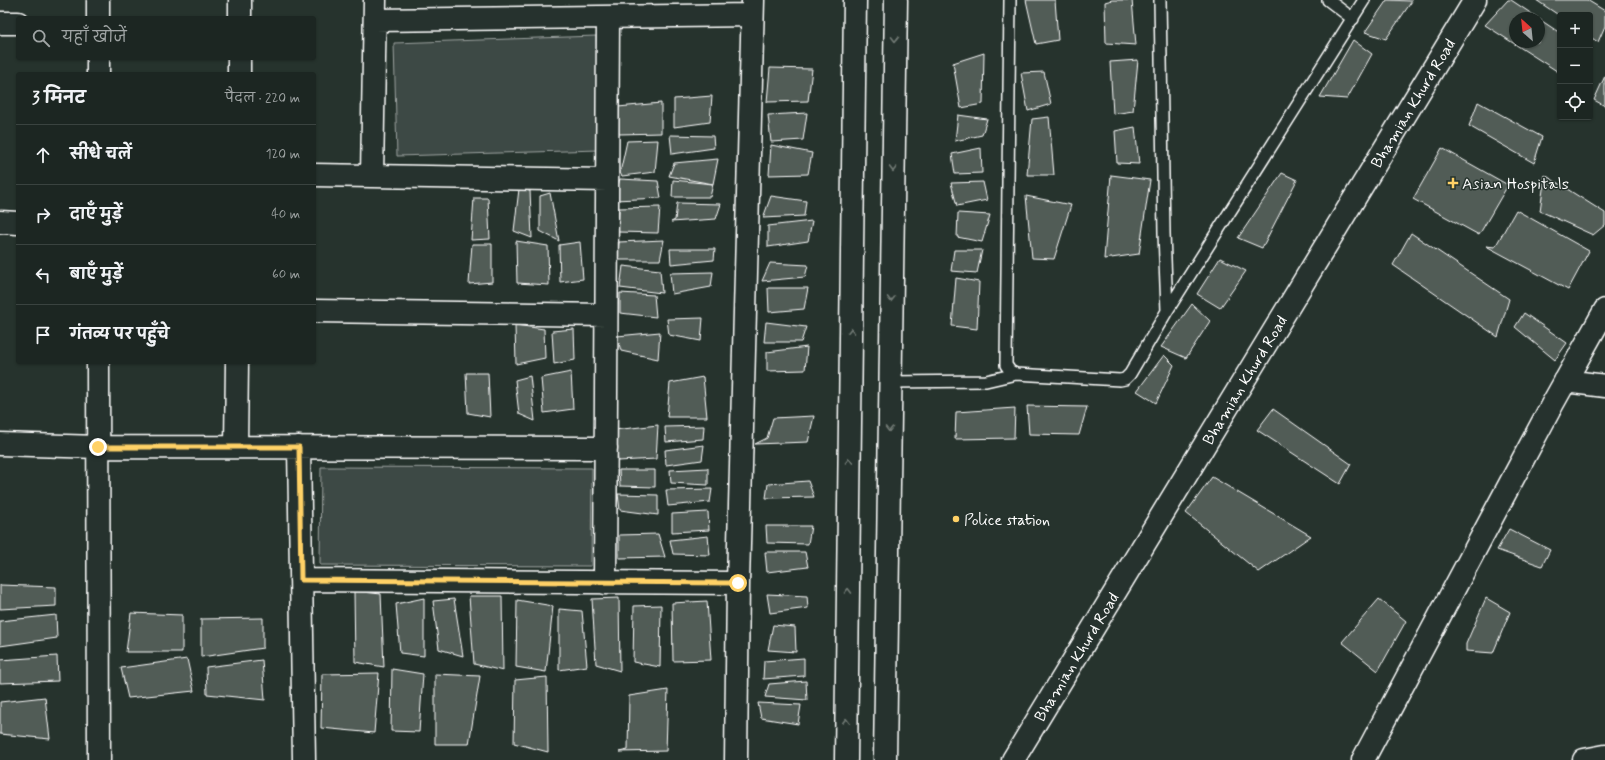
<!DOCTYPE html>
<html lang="hi">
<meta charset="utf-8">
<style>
:root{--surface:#1c2622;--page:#252e2a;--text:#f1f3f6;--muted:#a0a5a5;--line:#3a4340}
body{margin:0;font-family:Mynerve,"Playpen Sans Deva",sans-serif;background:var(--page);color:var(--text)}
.controls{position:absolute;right:12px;top:12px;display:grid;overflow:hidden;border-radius:4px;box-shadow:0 1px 3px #0004}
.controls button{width:36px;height:36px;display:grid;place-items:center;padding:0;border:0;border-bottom:1px solid var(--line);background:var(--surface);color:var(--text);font:20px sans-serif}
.compass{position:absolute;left:1509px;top:12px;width:36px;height:36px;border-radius:50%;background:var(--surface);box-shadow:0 1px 3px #0004;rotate:333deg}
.stop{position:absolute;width:12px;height:12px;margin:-9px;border:3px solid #ffd166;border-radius:50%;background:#fff}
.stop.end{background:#ffd166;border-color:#fff;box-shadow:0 1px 4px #0008}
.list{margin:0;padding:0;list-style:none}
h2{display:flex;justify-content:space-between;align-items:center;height:52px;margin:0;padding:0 16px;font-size:17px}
h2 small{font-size:13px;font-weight:400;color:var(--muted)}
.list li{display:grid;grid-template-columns:26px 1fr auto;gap:12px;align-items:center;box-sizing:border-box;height:60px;padding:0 16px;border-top:1px solid var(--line)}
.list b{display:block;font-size:15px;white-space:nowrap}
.list em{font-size:13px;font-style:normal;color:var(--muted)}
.icon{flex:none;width:22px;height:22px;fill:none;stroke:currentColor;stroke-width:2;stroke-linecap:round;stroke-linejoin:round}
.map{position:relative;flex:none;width:1605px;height:760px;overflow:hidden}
.search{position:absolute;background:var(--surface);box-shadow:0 1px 3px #0004;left:16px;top:16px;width:300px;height:44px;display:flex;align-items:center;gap:10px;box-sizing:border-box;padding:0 14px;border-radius:4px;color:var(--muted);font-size:15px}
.panel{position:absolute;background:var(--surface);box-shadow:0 1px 3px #0004;left:16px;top:72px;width:300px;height:292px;border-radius:4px}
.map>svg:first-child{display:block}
.green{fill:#3e4944;stroke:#9ea4a2}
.building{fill:#515c57;stroke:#fff}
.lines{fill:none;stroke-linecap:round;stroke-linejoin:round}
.service-casing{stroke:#fff;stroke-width:14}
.minor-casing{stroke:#fff;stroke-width:25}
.tertiary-casing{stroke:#fff;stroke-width:25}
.primary-casing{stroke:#fff;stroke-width:25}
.service{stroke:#26332d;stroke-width:11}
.minor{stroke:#26332d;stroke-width:22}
.tertiary{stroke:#26332d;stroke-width:22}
.primary{stroke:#26332d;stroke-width:22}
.oneway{stroke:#727a76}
.route{stroke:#ffd166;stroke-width:5}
.poi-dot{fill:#ffd166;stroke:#26332d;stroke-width:1.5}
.labels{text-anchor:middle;stroke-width:3;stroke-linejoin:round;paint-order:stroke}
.street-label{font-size:16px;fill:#fff;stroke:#26332d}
.poi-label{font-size:16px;fill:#fff;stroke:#26332d;text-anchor:start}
</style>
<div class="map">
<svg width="1605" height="760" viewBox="0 0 1605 760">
<rect width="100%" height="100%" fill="#26332d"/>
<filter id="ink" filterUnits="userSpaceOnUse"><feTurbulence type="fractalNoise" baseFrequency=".025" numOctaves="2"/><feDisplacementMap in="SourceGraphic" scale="8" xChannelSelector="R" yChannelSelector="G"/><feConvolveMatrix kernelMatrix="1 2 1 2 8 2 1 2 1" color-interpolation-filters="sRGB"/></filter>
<g filter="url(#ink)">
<path class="green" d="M 596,36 L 599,150 L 397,156 L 394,43 Z
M 321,467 L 592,468 L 591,566 L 320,565 Z"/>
<path class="building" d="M 1026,0 L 1055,0 L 1058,40 L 1036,44 Z
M 1112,0 L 1132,0 L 1136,45 L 1106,43 L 1105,2 Z
M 1387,0 L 1412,1 L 1386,39 L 1365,32 Z
M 1508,0 L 1511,0 L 1538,18 L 1515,18 L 1515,42 L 1539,42 L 1539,19 L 1560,33 L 1560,73 L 1485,25 Z
M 1536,0 L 1587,0 L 1605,11 L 1605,26 L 1598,42 L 1590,37 L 1590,15 L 1560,15 L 1560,16 Z
M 1353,40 L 1372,54 L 1347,99 L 1320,97 Z
M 984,53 L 983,104 L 961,108 L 953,63 Z
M 1138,60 L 1133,111 L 1113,114 L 1110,62 Z
M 770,68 L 812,69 L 808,101 L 767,102 Z
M 1044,72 L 1051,104 L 1028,111 L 1021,73 Z
M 1605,76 L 1605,106 L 1594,100 Z
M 712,96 L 710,122 L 674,127 L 674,99 Z
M 1478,102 L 1542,137 L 1534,163 L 1469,126 Z
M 661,103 L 661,133 L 619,134 L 618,107 Z
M 807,113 L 803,140 L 771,142 L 768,115 Z
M 958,115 L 987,119 L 982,135 L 955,141 Z
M 1049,117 L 1054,175 L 1027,175 L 1032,119 Z
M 1135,127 L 1139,164 L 1117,163 L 1115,131 Z
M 670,135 L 713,136 L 714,148 L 672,154 Z
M 658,140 L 655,172 L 622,176 L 620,173 L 627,141 Z
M 771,145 L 812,153 L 808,174 L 769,175 Z
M 981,148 L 982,173 L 955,174 L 952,154 Z
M 1442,148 L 1508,185 L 1479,235 L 1413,199 Z
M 718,159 L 713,184 L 669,176 L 674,163 Z
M 1282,173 L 1297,180 L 1262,248 L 1238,238 Z
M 1111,175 L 1150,180 L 1139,254 L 1104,259 Z
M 1545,175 L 1605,213 L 1605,225 L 1593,235 L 1540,211 Z
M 620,179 L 658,181 L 661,198 L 614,200 Z
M 673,180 L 713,184 L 710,197 L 672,197 Z
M 983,182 L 987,200 L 957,206 L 951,183 Z
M 519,189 L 530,191 L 532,238 L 514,231 Z
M 550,193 L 559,241 L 540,231 L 540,196 Z
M 771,196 L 806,201 L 804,216 L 763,218 Z
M 1026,196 L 1071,205 L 1054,259 L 1032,258 Z
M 474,198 L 488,198 L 490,239 L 471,240 Z
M 677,203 L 721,204 L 716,219 L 671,222 L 675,220 Z
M 660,207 L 658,233 L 618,232 L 619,208 Z
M 1516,210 L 1589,251 L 1568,290 L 1486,246 L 1495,247 Z
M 958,213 L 990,215 L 982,242 L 957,237 Z
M 812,221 L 808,241 L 768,247 L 768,226 Z
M 1411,233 L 1509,299 L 1498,337 L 1393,265 Z
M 664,240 L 660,260 L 617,260 L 619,242 Z
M 516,241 L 548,246 L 549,285 L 517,283 Z
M 580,242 L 583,279 L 560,282 L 559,245 Z
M 472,244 L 492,244 L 492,282 L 469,284 Z
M 670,249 L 715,249 L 714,260 L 671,264 Z
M 954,250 L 982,250 L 977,273 L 951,271 Z
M 1220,258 L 1246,271 L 1220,308 L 1197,294 Z
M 770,263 L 808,265 L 805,277 L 762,281 Z
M 623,266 L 660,270 L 662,293 L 620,288 Z
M 713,272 L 711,287 L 672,294 L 670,273 Z
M 956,278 L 979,282 L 977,329 L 952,326 Z
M 768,288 L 808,288 L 804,309 L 769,312 Z
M 620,293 L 654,295 L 656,317 L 620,313 Z
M 1192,304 L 1210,321 L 1186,358 L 1161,347 Z
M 1524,313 L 1567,343 L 1555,360 L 1515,327 Z
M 703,318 L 701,341 L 669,335 L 667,319 Z
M 766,322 L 806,327 L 801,342 L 764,342 Z
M 515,325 L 544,329 L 545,358 L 516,364 Z
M 574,329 L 575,360 L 554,364 L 552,331 Z
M 660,332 L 658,359 L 621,351 L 617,336 Z
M 807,347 L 805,370 L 767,371 L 767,352 Z
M 1164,355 L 1174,365 L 1156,403 L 1137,391 Z
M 571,372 L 573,409 L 544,413 L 541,378 Z
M 466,373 L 488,373 L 490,417 L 468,413 Z
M 530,376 L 535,421 L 519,414 L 515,380 Z
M 703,377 L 707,417 L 667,417 L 670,383 Z
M 1027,406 L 1087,407 L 1079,435 L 1029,434 Z
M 1015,408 L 1014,438 L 955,439 L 956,412 Z
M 1273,409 L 1351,464 L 1340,484 L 1257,430 Z
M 814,416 L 808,442 L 755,444 L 767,438 L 773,418 Z
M 658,425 L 656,459 L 618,461 L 614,430 Z
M 704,426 L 703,439 L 666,442 L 665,427 Z
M 704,445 L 702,460 L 666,465 L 665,450 Z
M 708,468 L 708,485 L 671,483 L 670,470 Z
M 619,470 L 655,470 L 655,487 L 620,486 Z
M 1212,477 L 1311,536 L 1259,572 L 1186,513 Z
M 808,481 L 814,497 L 766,498 L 768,484 Z
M 712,489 L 710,502 L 668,506 L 666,490 Z
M 618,494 L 658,495 L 658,515 L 620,510 Z
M 708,512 L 709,530 L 672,532 L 672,514 Z
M 766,526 L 811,526 L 808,544 L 767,543 Z
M 1509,529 L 1550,550 L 1542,566 L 1497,550 Z
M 658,534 L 665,557 L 619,558 L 619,535 Z
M 708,536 L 710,555 L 673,554 L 670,540 Z
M 765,552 L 805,552 L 808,567 L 767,572 Z
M 0,585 L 56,587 L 56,606 L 0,609 Z
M 354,591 L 381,594 L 384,667 L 355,662 Z
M 767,594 L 807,596 L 808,608 L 770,613 Z
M 469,596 L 502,596 L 503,671 L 474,664 Z
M 424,598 L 424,656 L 400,653 L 396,604 Z
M 619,598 L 620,671 L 596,664 L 592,599 Z
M 1486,598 L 1510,612 L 1493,653 L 1466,651 L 1466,644 Z
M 454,599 L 463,656 L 439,649 L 433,601 Z
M 1379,599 L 1406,621 L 1378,671 L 1342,642 Z
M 517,600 L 553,606 L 546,672 L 516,667 Z
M 707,601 L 711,660 L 673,661 L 672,603 Z
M 661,605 L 660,667 L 633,662 L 634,606 Z
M 559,609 L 582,611 L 587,666 L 559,670 Z
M 131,613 L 182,615 L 182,652 L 126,652 Z
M 56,615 L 57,638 L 0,646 L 0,621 Z
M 263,618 L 263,648 L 201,657 L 201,619 Z
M 773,625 L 795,627 L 796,652 L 768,650 Z
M 57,656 L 58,681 L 0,683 L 0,660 Z
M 804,658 L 804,676 L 763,679 L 764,661 Z
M 187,659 L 194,691 L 128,698 L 121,668 Z
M 262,660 L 265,700 L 207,694 L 206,667 Z
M 392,669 L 423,674 L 419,732 L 391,731 Z
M 379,673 L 374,733 L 321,728 L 322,674 Z
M 435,674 L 480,676 L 469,744 L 435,744 Z
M 547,677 L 548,752 L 514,743 L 515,680 Z
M 806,681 L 807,700 L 765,697 L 769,684 Z
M 668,690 L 666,751 L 619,752 L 628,750 L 629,696 Z
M 45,697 L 50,739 L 0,734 L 0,702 Z
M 758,703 L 801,705 L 798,724 L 761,718 Z"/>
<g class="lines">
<g class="service-casing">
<path id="service" d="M 1010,0 L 1006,365 L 1010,371 L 1016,374 L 1120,380 L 1125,379 L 1130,374 L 1167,311 L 1364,0
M 1160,0 L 1164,233 L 1167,311
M 1328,0 L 1353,19
M 890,382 L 986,381 L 1016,374"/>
</g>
<g class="minor-casing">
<path id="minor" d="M 98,0 L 98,18
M 240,18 L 240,0
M 375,20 L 752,15
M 0,23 L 18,23
M 98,58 L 98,74
M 239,74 L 239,58
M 314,175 L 607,180
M 372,176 L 375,0
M 0,222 L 18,223
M 314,311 L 606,315
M 98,362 L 99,760
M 1565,381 L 1605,386
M 0,444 L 98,447 L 606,448
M 236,447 L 237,362
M 299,447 L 304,760
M 301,580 L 738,583
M 605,583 L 608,17
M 736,760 L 738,583 L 753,0
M 1363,760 L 1553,403 L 1605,310"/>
</g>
<g class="tertiary-casing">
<g id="tertiary">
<path d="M 846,760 L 855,0"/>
<path d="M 885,760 L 896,0"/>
<path id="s1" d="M 1013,760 L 1475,0"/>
</g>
</g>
<g class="primary-casing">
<path id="primary" d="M 1584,760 L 1605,756"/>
</g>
<use href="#service" class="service"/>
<use href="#minor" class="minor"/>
<use href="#tertiary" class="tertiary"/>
<use href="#primary" class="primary"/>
</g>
<defs><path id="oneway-chevron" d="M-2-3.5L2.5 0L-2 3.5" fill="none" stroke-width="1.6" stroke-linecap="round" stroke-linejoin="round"/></defs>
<g class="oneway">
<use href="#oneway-chevron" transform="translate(895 39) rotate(91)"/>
<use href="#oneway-chevron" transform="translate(893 169) rotate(91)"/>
<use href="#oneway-chevron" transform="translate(891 299) rotate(91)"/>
<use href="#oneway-chevron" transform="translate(851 331) rotate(-89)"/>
<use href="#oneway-chevron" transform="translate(889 429) rotate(91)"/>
<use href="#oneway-chevron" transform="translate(849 461) rotate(-89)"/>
<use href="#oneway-chevron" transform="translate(848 591) rotate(-89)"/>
<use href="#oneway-chevron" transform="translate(846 721) rotate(-89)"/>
</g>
</g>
<g class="lines" filter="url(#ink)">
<path class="route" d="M 98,447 L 299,447 L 301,580 L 738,583"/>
</g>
<g class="poi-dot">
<path d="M1451 177h4v4h4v4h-4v4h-4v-4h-4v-4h4z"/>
<circle cx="956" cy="519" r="4"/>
</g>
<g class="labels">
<g class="street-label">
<text dy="6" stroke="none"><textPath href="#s1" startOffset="769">Bhamian Khurd Road</textPath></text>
<text dy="6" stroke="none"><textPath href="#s1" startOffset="445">Bhamian Khurd Road</textPath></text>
<text dy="6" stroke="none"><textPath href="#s1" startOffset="121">Bhamian Khurd Road</textPath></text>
</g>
<g class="poi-label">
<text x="1462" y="189">Asian Hospitals</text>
<text x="964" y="525">Police station</text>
</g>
</g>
</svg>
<div class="controls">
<button>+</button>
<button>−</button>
<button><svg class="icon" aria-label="locate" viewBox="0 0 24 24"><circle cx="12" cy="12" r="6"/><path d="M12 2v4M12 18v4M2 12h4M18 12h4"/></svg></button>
</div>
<svg class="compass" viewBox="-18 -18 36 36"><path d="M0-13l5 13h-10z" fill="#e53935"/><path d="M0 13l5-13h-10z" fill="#a0a5a5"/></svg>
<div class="stop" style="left:738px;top:583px"></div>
<div class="stop end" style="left:98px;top:447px"></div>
<div class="search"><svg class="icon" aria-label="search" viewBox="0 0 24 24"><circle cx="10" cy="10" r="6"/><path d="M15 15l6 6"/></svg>यहाँ खोजें</div>
<section class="panel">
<h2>3 मिनट<small>पैदल · 220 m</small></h2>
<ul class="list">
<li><svg class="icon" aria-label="ahead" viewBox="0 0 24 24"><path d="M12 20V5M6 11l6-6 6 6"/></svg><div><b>सीधे चलें</b></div><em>120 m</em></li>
<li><svg class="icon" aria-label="right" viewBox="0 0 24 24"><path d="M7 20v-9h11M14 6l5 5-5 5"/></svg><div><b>दाएँ मुड़ें</b></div><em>40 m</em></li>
<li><svg class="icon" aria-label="left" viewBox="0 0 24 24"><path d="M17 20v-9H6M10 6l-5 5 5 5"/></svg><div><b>बाएँ मुड़ें</b></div><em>60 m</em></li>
<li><svg class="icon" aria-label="arrive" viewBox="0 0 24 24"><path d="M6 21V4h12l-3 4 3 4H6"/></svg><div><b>गंतव्य पर पहुँचे</b></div></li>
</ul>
</section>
</div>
